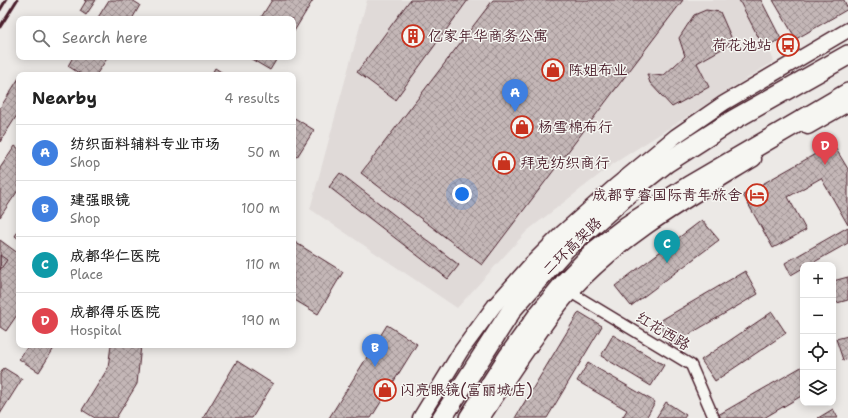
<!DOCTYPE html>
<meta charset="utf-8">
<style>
:root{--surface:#fff;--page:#f2f2f2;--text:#222;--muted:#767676;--line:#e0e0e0;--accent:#111827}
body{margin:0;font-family:"Shantell Sans","LXGW WenKai TC",sans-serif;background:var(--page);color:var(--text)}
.controls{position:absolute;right:12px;bottom:12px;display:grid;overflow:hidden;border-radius:8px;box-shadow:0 2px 10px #0003}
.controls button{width:36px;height:36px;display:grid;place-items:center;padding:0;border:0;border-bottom:1px solid var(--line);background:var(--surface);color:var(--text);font:20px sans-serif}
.you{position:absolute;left:462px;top:194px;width:14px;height:14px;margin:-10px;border:3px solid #fff;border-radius:50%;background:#1a73e8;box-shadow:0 0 0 6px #1a73e833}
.badge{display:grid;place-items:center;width:26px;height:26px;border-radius:50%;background:var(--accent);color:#fff;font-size:13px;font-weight:700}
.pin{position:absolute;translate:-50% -33px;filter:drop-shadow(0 1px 2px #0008)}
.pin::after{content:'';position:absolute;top:21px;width:14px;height:12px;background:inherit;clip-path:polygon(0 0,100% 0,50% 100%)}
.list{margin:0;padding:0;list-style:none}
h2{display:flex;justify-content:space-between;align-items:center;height:52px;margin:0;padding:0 16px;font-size:17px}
h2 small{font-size:13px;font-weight:400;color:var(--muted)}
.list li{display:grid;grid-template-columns:26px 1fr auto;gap:12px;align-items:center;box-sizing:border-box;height:56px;padding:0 16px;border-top:1px solid var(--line)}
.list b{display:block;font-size:15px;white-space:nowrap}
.list p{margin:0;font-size:13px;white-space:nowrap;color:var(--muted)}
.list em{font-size:13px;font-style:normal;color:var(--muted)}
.icon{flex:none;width:22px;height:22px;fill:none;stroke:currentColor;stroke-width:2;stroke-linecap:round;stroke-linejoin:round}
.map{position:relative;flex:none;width:848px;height:418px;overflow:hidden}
.search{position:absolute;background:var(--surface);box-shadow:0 2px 10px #0003;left:16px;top:16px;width:280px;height:44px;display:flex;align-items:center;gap:10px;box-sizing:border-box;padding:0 14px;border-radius:8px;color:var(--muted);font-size:15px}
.panel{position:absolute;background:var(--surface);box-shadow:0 2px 10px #0003;left:16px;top:72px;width:280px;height:276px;border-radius:8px}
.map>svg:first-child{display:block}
.built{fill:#e0dad8}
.building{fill:url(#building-cross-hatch);stroke:#4a1f2b}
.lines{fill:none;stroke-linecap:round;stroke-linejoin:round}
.street-casing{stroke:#4a1f2b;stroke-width:13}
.secondary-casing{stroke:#4a1f2b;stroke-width:17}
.highway-casing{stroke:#4a1f2b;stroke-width:22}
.street{stroke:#f6f6f2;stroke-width:10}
.secondary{stroke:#f6f6f2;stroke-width:14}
.highway{stroke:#f6f6f2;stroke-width:19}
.rail{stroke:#4a1f2b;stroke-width:3}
.labels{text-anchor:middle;stroke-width:3;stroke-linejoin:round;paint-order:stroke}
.poi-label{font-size:15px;fill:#4a1f2b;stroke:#f6f6f2;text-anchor:start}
.street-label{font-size:15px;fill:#4a1f2b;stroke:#f6f6f2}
</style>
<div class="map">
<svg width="848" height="418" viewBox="0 0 848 418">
<defs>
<pattern id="building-cross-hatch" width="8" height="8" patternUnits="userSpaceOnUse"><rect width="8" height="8" fill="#c4b7b7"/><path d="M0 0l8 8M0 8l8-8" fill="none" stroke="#a19495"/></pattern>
</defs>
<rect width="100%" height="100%" fill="#ece9e6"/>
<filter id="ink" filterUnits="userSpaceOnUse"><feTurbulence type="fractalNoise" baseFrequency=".025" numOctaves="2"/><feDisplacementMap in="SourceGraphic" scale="8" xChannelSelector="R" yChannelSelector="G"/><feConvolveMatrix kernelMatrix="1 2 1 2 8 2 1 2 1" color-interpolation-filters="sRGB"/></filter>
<g filter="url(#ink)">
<path class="built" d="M 367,0 L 748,0 L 774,61 L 613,164 L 527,231 L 457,308 L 310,209 Z"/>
<path class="building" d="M 84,0 L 96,0 L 86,15 L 80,11 L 86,1 Z
M 109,0 L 132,0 L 140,5 L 132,19 L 97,19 Z
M 272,0 L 313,0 L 293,33 L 293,19 L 260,19 Z
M 410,0 L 468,0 L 395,100 L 357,72 Z
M 493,0 L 683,0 L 482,265 L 361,173 Z
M 739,0 L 761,0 L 781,39 L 764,48 Z
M 773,0 L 844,0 L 848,9 L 796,39 Z
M 706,10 L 720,12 L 731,37 L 727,46 L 697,63 L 709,87 L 672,107 L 650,83 L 647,74 L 663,76 L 685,56 L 679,38 L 694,15 Z
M 73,57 L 108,57 L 96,75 L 82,75 L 68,66 Z
M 248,57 L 278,57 L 270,70 Z
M 215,68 L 226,75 L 211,75 Z
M 19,78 L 19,112 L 0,142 L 0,108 Z
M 293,117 L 314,130 L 297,157 L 293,155 Z
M 833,144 L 848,169 L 848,225 L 821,178 L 788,197 L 806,230 L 773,248 L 743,195 Z
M 15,146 L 19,149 L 19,189 L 0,217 L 0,168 Z
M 340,173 L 459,265 L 448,279 L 329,187 Z
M 702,220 L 719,240 L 631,306 L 615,286 Z
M 848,227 L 848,243 L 809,265 L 803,265 L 803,268 L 791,275 L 785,263 Z
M 19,230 L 19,239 L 15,236 Z
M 0,240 L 19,254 L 19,312 L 6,331 L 0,327 Z
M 293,241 L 343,272 L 318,314 L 293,299 Z
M 0,255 L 7,260 L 0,270 Z
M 745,271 L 758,294 L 671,345 L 658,322 Z
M 848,277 L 848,300 L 833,304 L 833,281 Z
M 579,312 L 602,326 L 547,418 L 515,418 Z
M 772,312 L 786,333 L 715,381 L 701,360 Z
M 387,325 L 417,344 L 371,418 L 329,418 Z
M 613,335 L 664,365 L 651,386 L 601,356 Z
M 848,336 L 848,358 L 843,360 L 836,339 Z
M 29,345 L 56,345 L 39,372 L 19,359 Z
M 111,345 L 141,345 L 137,384 L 116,418 L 95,418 L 82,410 L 108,368 Z
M 237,361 L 273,384 L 252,418 L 203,418 Z
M 588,363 L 655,402 L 646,418 L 622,418 L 627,410 L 577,381 Z
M 803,366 L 803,395 L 764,418 L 720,418 L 718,415 Z
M 4,368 L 22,379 L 0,414 L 0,374 Z
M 666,402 L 686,415 L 684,418 L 656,418 Z
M 833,409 L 838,418 L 818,418 Z"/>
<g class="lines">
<g class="street-casing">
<path id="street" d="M 570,292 L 691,365 L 714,418"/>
</g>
<g class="secondary-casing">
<path id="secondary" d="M 808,127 L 848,104
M 420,418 L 461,351 L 494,306 L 532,263 L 563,232 L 614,187 L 676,136 L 724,103 L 848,30
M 482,418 C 500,391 517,364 536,338 C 547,322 558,306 571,292 C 622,236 690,198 754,159"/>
</g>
<g class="highway-casing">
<path id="highway" d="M 442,418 L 513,308 L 566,248 L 643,181 L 666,163 L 733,120 L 848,55
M 469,418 L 508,357 L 539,314 L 566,281 L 596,250 L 627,226 L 689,186 L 848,93"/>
</g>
<use href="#street" class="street"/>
<use href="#secondary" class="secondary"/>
<use href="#highway" class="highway"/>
<path class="rail" d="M 0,10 L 6,0
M 0,27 L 17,0"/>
</g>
</g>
<defs>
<g id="building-ring" transform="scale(1.15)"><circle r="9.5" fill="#f6f6f2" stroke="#c8321e" stroke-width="1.5"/><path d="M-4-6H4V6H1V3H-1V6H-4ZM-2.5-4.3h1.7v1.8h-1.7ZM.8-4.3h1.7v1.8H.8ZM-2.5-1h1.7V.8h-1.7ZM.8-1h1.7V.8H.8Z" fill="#c8321e"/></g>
<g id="bus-ring" transform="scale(1.15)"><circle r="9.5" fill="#f6f6f2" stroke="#c8321e" stroke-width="1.5"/><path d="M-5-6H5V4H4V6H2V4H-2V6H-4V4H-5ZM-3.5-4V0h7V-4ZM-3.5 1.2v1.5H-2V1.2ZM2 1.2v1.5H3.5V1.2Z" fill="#c8321e"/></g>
<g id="shop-ring" transform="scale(1.15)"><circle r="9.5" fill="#f6f6f2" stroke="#c8321e" stroke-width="1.5"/><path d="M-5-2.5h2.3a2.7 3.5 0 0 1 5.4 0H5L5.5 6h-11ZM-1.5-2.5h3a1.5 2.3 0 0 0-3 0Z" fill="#c8321e"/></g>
<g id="hotel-ring" transform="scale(1.15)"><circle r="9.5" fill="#f6f6f2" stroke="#c8321e" stroke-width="1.5"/><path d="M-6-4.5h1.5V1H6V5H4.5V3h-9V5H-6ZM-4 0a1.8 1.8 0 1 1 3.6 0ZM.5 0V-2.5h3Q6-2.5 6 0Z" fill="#c8321e"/></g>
</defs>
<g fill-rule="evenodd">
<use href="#building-ring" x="413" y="36"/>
<use href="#bus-ring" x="788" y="45"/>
<use href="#shop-ring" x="553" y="70"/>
<use href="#shop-ring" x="522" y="127"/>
<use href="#shop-ring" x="504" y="163"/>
<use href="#hotel-ring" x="757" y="195"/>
<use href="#shop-ring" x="385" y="390"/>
</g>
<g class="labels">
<g class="poi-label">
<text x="428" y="41">亿家年华商务公寓</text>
<text x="772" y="50" text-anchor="end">荷花池站</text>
<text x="568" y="75">陈姐布业</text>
<text x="538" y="132">杨雪棉布行</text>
<text x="520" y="168">拜克纺织商行</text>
<text x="742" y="200" text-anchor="end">成都亨睿国际青年旅舍</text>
<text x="400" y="395">闪亮眼镜(富丽城店)</text>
</g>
<g class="street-label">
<text transform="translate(572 246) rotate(-44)" y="5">二环高架路</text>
<text transform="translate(663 331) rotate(31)" y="5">红花西路</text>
</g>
</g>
</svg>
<div class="controls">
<button>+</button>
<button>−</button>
<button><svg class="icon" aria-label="locate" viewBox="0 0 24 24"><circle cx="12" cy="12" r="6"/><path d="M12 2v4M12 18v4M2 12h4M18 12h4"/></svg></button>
<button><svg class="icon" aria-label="layers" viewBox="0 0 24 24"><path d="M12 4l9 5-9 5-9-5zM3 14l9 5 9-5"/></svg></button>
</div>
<div class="you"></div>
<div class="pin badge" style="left:515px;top:112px;background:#3f7fe0">A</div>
<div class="pin badge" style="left:375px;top:367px;background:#3f7fe0">B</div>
<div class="pin badge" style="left:667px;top:263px;background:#0f9aa8">C</div>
<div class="pin badge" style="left:825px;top:165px;background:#e0444e">D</div>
<div class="search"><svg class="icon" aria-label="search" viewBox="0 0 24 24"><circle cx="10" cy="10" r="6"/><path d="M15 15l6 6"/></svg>Search here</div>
<section class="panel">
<h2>Nearby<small>4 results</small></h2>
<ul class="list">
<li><span class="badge" style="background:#3f7fe0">A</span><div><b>纺织面料辅料专业市场</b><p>Shop</p></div><em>50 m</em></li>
<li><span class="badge" style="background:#3f7fe0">B</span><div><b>建强眼镜</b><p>Shop</p></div><em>100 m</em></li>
<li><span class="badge" style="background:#0f9aa8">C</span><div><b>成都华仁医院</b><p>Place</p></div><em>110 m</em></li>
<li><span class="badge" style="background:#e0444e">D</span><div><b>成都得乐医院</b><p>Hospital</p></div><em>190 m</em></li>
</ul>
</section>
</div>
